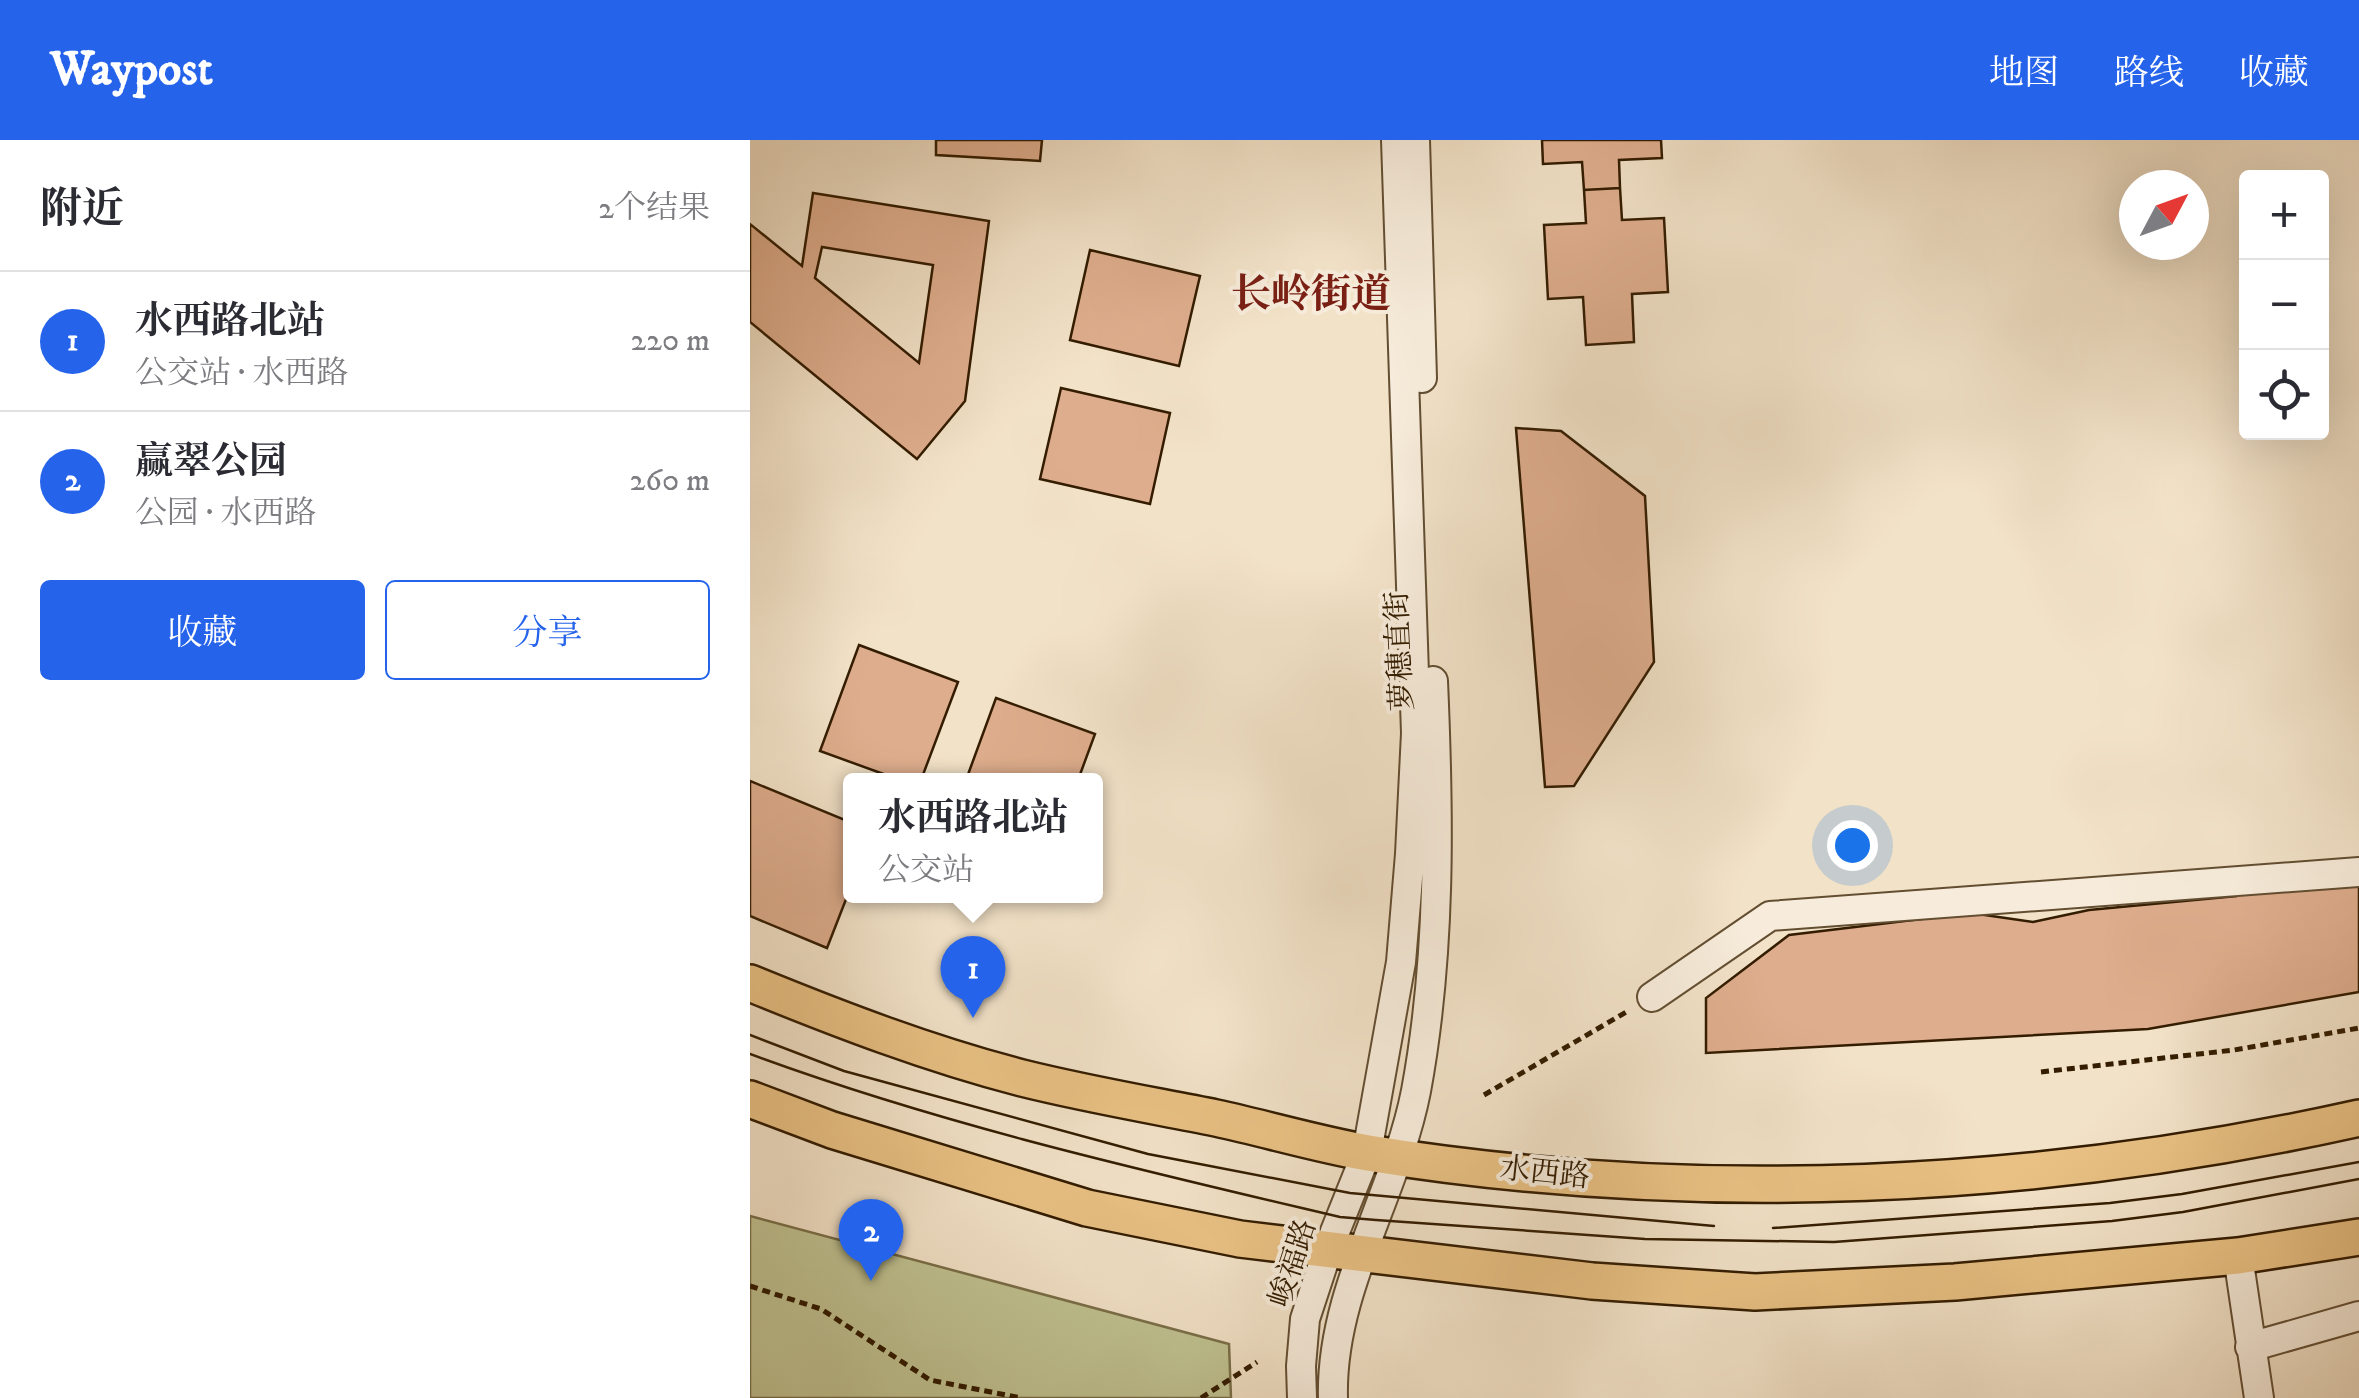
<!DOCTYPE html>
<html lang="zh">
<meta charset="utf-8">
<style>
:root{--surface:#fff;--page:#f2f2f3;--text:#2b2b33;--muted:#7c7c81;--line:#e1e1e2;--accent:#2563eb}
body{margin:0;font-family:"IM FELL DW Pica","Noto Serif SC",serif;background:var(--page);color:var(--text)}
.controls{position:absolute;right:30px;top:30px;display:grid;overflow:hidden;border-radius:10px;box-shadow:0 10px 40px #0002}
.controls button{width:90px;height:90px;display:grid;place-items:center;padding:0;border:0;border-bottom:2px solid var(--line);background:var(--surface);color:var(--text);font:50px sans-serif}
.compass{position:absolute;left:1369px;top:30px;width:90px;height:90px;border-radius:50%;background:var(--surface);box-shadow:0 10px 40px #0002;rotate:49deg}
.you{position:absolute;left:1102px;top:705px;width:35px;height:35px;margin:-25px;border:8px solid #fff;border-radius:50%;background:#1a73e8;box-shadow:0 0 0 15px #1a73e833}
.badge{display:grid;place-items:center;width:65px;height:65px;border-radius:50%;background:var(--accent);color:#fff;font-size:32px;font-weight:700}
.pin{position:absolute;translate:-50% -82px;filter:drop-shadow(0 2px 5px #0008)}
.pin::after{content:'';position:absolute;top:52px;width:35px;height:30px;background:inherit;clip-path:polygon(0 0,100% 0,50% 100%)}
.popup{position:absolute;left:93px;top:633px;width:260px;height:130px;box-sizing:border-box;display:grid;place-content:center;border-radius:10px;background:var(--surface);filter:drop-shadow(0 2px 8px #0005);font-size:32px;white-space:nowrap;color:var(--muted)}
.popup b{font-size:38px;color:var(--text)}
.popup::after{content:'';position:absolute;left:50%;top:100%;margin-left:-20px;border:20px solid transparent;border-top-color:var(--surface)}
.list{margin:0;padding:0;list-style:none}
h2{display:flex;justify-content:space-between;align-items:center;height:130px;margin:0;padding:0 40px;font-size:42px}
h2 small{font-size:32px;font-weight:400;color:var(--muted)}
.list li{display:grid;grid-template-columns:65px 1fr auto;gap:30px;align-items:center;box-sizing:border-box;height:140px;padding:0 40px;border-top:2px solid var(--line)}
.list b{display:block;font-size:38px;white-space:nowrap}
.list p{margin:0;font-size:32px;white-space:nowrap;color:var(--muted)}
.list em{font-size:32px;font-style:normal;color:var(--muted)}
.actions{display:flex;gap:20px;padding:30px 40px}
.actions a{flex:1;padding:22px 0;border:2px solid var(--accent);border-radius:10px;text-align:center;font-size:35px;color:var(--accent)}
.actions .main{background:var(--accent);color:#fff}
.icon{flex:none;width:55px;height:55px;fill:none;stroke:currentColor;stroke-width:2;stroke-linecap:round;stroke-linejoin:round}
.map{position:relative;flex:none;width:1609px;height:1258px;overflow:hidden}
header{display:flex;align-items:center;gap:60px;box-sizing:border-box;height:140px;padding:0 50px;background:var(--accent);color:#fff}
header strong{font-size:48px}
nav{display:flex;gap:55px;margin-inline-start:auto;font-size:35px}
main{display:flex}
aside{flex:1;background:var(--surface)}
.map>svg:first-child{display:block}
.green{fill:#c0c292;stroke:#7a6f49;stroke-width:2.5}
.building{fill:#dead8d;stroke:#331c00;stroke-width:2.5;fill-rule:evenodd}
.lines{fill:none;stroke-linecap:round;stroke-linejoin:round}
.minor-casing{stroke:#634e32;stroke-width:32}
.major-casing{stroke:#331c00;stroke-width:40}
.path{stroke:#331c00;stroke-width:5;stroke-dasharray:8 5;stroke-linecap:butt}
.minor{stroke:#f7ecdb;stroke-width:28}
.major{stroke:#e9c184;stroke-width:35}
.tram{stroke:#331c00;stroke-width:2.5}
.labels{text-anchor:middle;stroke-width:8;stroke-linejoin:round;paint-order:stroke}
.street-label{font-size:30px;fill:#331c00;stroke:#f7ecdb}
.district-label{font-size:40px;font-weight:bold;fill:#7a1f14;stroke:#f7ecdb}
</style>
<header>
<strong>Waypost</strong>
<nav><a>地图</a><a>路线</a><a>收藏</a></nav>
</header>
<main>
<aside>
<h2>附近<small>2个结果</small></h2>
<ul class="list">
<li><span class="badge">1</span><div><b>水西路北站</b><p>公交站 · 水西路</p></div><em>220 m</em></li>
<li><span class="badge">2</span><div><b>赢翠公园</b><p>公园 · 水西路</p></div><em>260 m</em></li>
</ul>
<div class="actions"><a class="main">收藏</a><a>分享</a></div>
</aside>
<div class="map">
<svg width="1609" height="1258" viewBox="0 0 1609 1258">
<rect width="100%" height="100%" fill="#f2e2c8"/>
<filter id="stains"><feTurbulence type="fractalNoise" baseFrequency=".002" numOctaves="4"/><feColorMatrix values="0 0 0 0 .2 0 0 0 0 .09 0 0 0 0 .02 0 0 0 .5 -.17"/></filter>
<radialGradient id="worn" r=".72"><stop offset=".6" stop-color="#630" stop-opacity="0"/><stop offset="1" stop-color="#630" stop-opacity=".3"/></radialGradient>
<path class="green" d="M 0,1076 L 479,1204 L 481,1258 L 0,1258 Z"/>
<path class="building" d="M 186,0 L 292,0 L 290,21 L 186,15 Z
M 792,0 L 911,0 L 912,18 L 869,20 L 870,48 L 834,50 L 832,22 L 793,24 Z
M 870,48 L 872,80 L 914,78 L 918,152 L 882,154 L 884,202 L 836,205 L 833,157 L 798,159 L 794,85 L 836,83 L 834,50 Z
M 63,53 L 239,81 L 215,261 L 167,319 L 0,182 L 0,84 L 52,126 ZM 72,107 L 183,125 L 169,223 L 65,138 Z
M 340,110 L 450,136 L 429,226 L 320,200 Z
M 311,248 L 420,273 L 400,364 L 290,339 Z
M 766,288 L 811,291 L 895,356 L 904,522 L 824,646 L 795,647 Z
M 109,505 L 208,542 L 171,640 L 150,640 L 70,611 Z
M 246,558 L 345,594 L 328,640 L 216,640 Z
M 0,641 L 100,682 L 100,749 L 77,808 L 0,776 Z
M 1489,744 L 1609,744 L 1609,852 L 1398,889 L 956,913 L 956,858 L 1039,795 L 1221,773 L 1283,782 L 1339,770 L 1486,756 Z"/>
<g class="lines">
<g class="minor-casing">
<path id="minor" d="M 665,0 L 672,238
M 902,857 L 1020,776 L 1609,732
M 1488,1116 L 1509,1258
M 1500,1207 L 1609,1176
M 552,1258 L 551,1226 L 555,1179 L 578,1109 L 617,1012 L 651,822 L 660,714 L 666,593 L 646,0
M 583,1258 C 580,1151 646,1054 666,951 C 691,816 689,677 683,541"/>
</g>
<g class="major-casing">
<path id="major" d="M 0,843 C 88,879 179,914 272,938 C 336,954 401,965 466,978 C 517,989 567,1004 618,1013 C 946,1066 1286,1050 1609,978
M 0,959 L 82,990 L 337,1068 L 490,1099 L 842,1141 L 1005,1152 L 1205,1142 L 1488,1116 L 1609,1097"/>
</g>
<path class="path" d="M 1291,932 L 1484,910 L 1609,888
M 734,955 L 878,871
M 0,1146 L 71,1169 L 180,1240 L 271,1258
M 451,1258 L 507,1222"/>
<use href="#minor" class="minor"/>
<use href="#major" class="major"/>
<path class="tram" d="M 0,895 L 94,931 L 398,1014 L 600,1053 L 964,1086
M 0,914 C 192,985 391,1030 590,1077 L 626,1080 L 895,1099 L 1084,1102 L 1362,1081 L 1433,1072 L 1609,1039
M 1023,1088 L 1360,1063 L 1432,1054 L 1609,1022"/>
</g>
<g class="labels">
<g class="street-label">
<text transform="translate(649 511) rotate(-93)" y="10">萝穗直街</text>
<text transform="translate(795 1032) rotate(6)" y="10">水西路</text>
<text transform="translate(542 1123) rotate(-72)" y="10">峻福路</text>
</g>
<g class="district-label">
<text x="561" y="167">长岭街道</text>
</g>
</g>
<rect width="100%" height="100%" filter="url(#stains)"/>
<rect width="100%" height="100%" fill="url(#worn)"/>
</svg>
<div class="controls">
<button>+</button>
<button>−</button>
<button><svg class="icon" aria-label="locate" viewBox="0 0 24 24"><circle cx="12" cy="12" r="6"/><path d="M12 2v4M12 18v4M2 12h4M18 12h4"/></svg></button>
</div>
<svg class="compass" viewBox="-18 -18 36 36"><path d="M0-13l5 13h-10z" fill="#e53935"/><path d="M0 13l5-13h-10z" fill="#7c7c81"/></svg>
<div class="you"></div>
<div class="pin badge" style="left:223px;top:878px">1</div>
<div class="popup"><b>水西路北站</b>公交站</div>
<div class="pin badge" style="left:121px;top:1141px">2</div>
</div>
</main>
